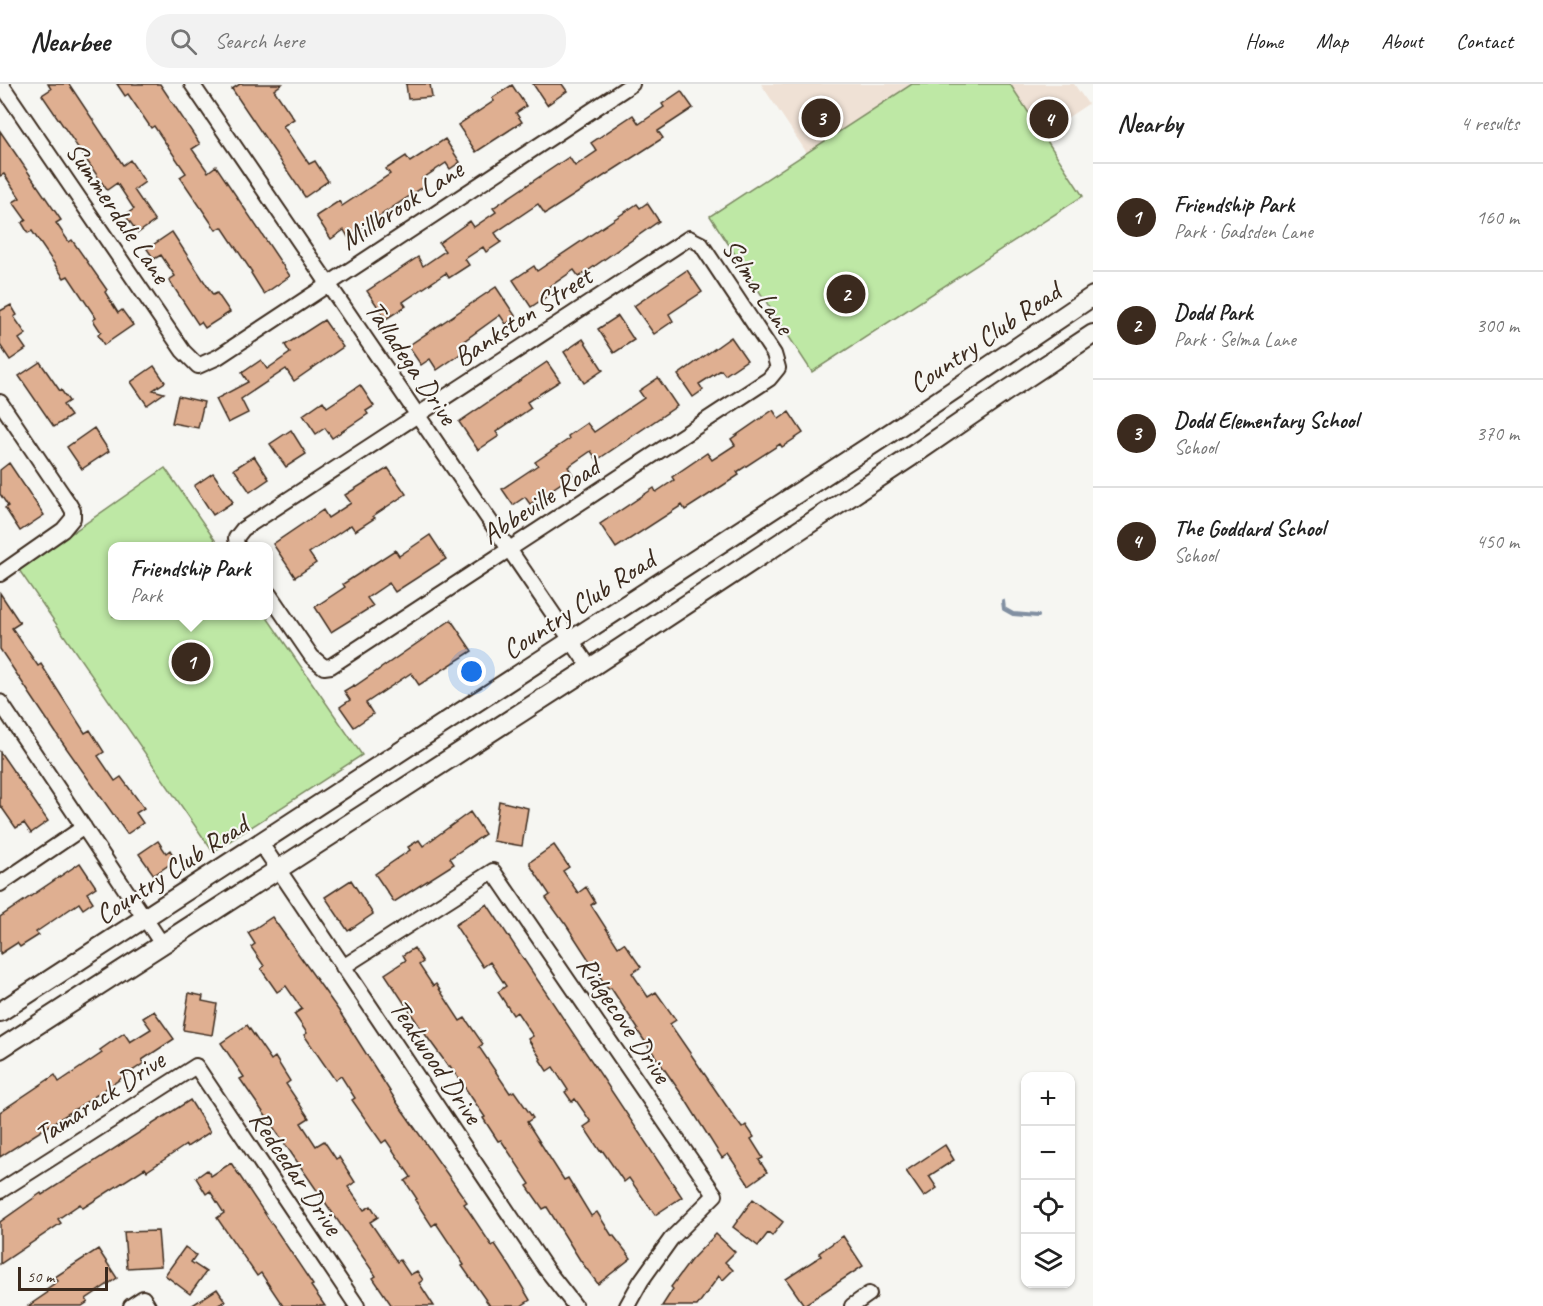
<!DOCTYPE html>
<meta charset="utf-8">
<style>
:root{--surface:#fff;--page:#f2f2f2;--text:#222;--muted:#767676;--line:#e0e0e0;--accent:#3b2a1e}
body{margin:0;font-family:Caveat,sans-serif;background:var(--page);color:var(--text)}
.controls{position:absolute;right:18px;bottom:18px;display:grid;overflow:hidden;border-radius:12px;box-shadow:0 2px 4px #0004}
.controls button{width:54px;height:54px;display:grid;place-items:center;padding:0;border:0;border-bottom:2px solid var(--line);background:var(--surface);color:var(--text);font:30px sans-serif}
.scale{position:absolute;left:18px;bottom:15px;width:90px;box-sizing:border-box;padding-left:6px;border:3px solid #3b2a1e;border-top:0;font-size:16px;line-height:21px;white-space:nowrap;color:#3b2a1e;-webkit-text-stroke:4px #f6f6f2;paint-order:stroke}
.you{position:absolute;left:472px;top:588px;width:21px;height:21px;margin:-15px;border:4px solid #fff;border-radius:50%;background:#1a73e8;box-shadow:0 0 0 9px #1a73e833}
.badge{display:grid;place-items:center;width:39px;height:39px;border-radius:50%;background:var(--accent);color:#fff;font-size:20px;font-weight:700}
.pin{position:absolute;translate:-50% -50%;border:3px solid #fff;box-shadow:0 2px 6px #0006}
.popup{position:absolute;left:108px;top:458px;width:165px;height:78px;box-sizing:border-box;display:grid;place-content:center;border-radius:12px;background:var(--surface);filter:drop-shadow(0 2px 4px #0005);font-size:20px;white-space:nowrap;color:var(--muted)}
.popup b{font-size:22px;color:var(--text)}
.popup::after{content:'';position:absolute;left:50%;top:100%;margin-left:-12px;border:12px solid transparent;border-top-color:var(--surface)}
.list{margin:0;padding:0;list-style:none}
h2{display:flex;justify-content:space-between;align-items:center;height:78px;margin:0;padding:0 24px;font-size:26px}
h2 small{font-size:20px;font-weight:400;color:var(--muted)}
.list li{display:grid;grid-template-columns:39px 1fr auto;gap:18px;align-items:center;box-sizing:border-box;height:108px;padding:0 24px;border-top:2px solid var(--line)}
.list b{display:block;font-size:22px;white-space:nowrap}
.list p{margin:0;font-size:20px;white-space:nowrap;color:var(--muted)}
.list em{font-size:20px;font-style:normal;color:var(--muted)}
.icon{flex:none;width:33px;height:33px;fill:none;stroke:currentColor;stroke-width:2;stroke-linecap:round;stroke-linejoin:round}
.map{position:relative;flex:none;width:1093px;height:1222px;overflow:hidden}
header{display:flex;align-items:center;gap:36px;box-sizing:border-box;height:84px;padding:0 30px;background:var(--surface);border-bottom:2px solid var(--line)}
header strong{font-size:28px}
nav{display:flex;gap:33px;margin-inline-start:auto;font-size:21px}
.search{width:420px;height:54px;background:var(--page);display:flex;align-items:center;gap:15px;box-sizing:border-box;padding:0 21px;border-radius:24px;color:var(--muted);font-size:22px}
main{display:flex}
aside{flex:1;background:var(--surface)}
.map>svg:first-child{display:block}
.built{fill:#efe1d5}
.green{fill:#bee8a5;stroke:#7c8962;stroke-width:1.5}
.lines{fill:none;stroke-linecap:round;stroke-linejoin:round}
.stream{stroke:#818fa1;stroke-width:4}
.building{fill:#dfaf91;stroke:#3b2a1e;stroke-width:1.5}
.street-casing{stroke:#3b2a1e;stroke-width:18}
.secondary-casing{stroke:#3b2a1e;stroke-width:22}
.street{stroke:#f6f6f2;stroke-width:14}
.secondary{stroke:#f6f6f2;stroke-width:18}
.labels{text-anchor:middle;stroke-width:4.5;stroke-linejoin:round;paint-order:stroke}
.street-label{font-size:28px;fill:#3b2a1e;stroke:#f6f6f2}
</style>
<header>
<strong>Nearbee</strong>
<div class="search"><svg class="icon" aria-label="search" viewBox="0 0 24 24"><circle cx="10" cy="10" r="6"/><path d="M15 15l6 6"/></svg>Search here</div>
<nav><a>Home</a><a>Map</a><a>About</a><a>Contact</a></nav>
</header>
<main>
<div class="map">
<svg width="1093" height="1222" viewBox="0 0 1093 1222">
<rect width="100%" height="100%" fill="#f6f6f2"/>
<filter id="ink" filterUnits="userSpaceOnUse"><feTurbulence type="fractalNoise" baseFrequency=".0167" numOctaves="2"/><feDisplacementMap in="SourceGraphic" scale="12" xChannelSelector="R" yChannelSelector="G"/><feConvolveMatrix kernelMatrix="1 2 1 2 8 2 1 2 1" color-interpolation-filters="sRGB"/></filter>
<g filter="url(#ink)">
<path class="built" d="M 761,0 L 911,0 L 807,69 Z
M 1010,0 L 1074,0 L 1088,20 L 1043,50 Z"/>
<path class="green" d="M 912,0 L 1010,0 L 1083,112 L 812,288 L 710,132 Z
M 165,384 L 219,462 L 113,462 L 113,532 L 266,532 L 362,671 L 213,768 L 19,486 Z"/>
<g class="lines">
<path class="stream" d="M 1003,517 L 1004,525 L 1013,530 L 1038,532"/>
</g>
<path class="building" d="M 48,0 L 69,0 L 123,81 L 130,76 L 145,98 L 134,106 L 155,137 L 138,149 L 125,131 L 134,125 L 117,99 L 107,106 L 42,11 L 51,5 Z
M 117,0 L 160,0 L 200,60 L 192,65 L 208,88 L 216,82 L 290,192 L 264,210 L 251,189 L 252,188 L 222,143 L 216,146 L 180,93 L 186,89 L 154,42 L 151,44 L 128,10 L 125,12 Z
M 240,0 L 282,0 L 274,6 L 294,35 L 283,42 L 309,80 L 315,77 L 328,97 L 305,113 L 232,5 Z
M 406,0 L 430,0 L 432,13 L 408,15 Z
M 533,0 L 562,0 L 567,7 L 547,21 Z
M 512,1 L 526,22 L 516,29 L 522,38 L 476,68 L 458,41 L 494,17 L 492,14 Z
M 681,7 L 693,24 L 658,47 L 663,54 L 545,130 L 538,120 L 495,149 L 501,158 L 486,168 L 483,163 L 465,175 L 469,181 L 449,194 L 446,189 L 403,218 L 406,222 L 386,235 L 367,207 L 418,173 L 423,182 L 445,167 L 439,159 L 470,137 L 474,143 L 496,128 L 493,124 L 569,73 L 575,82 L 597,67 L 591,59 L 633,31 L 639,40 L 664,23 L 662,20 Z
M 0,47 L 61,136 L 56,139 L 69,158 L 72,156 L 107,206 L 105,208 L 118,229 L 122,226 L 133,241 L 104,261 L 98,251 L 101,248 L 93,236 L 96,234 L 68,192 L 64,194 L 32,147 L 28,149 L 22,139 L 26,136 L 13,118 L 20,114 L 4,90 L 0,92 Z
M 445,55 L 460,78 L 450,85 L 446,79 L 422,95 L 426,101 L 348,153 L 344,146 L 331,155 L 316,132 L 339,117 L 342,122 L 390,90 L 386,85 L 406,72 L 410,78 Z
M 647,119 L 659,137 L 579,193 L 574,186 L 548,204 L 552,209 L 531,223 L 513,196 L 534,182 L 537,187 L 637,120 L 640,124 Z
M 172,148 L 213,211 L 217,209 L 230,228 L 205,244 L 201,238 L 198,240 L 169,196 L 175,192 L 161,171 L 154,175 L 147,165 Z
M 687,186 L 702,208 L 669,230 L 673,237 L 654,250 L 634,222 Z
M 496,203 L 516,233 L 506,240 L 500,231 L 464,257 L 469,264 L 437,286 L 430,275 L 421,281 L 408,262 Z
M 11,221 L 17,231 L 14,233 L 26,250 L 19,255 L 26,265 L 10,276 L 0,261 L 0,227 Z
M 618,232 L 634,256 L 614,269 L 598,245 Z
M 324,236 L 343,263 L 294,297 L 286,285 L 241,315 L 248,329 L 228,339 L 216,315 L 248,298 L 242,289 L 261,276 L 267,285 L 290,269 L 285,261 Z
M 731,253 L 747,276 L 725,291 L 721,286 L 699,300 L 703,306 L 693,313 L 678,291 Z
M 583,255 L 603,286 L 584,299 L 564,268 Z
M 40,278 L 60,307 L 61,306 L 69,317 L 63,321 L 71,332 L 54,343 L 19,292 Z
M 547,278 L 560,297 L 527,318 L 531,324 L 496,348 L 499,352 L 478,366 L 459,338 Z
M 154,282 L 165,298 L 153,306 L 164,309 L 147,321 L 131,298 Z
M 658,294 L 677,322 L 597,376 L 591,367 L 568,383 L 573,391 L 530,420 L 525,413 L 513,421 L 502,405 L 538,381 L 535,378 L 569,355 L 568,352 L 587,339 L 594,348 L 644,314 L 639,307 Z
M 360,301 L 374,322 L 366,327 L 368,330 L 332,354 L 325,344 L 316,350 L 303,331 L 323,317 L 327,323 Z
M 178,312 L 204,318 L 198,344 L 172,339 Z
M 773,326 L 779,335 L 789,328 L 803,349 L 782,363 L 780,360 L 737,388 L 739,391 L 716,406 L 685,426 L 682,421 L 616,464 L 600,440 L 654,404 L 656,408 L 674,396 L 672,393 L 707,369 L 712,376 L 735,361 L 731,355 Z
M 94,344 L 109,367 L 82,385 L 67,363 Z
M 291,346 L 306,370 L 286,383 L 270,360 Z
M 254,372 L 269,395 L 250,408 L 234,385 Z
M 9,379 L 44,431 L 20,447 L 5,424 L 8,422 L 0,410 L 0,386 Z
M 388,384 L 406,410 L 373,432 L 375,434 L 355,447 L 351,441 L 309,469 L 316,479 L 295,493 L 273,460 L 323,426 L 328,434 L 351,419 L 345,411 Z
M 213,389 L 233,418 L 213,431 L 194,402 Z
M 430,451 L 446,475 L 395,508 L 389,499 L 367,514 L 373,522 L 331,548 L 315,523 L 345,503 L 343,500 L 395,466 L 399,472 Z
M 0,509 L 20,539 L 12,544 L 38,582 L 41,580 L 85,649 L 90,646 L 104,668 L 98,672 L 115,697 L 121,693 L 144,724 L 136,729 L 143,739 L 127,750 L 60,655 L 0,565 Z
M 451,536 L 472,567 L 419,601 L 411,589 L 366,619 L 373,630 L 354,643 L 340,623 L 350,616 L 344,607 L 354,601 L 355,602 Z
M 0,668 L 48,737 L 31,749 L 24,739 L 16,744 L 0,721 Z
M 499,717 L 528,724 L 522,762 L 493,757 Z
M 470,728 L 485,750 L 450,774 L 454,780 L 394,818 L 375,790 L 410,766 L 408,763 L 419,756 L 423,762 Z
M 158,757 L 166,769 L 170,766 L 176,776 L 154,791 L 139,770 Z
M 554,761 L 569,783 L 563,787 L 578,809 L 586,803 L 595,818 L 591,821 L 618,863 L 624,859 L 641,883 L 632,889 L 648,913 L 656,908 L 676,936 L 670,940 L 734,1033 L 742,1044 L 746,1041 L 754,1053 L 751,1055 L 763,1074 L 759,1076 L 767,1088 L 749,1101 L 728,1070 L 722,1074 L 685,1015 L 637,946 L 638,945 L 611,904 L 608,905 L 565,839 L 564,839 L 546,814 L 550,811 L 530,781 L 530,778 Z
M 80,779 L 96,803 L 87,809 L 93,818 L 83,825 L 79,819 L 36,848 L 39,851 L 20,863 L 17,859 L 0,870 L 0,833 Z
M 351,796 L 373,830 L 348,847 L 325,813 Z
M 487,820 L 682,1113 L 655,1131 L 629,1094 L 624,1098 L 602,1066 L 600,1067 L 584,1043 L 591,1038 L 575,1015 L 572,1018 L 565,1008 L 568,1006 L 553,983 L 547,987 L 540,976 L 541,975 L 528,955 L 533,952 L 517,928 L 513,931 L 498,908 L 506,902 L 490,878 L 483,883 L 455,841 Z
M 272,833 L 339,927 L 398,1020 L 467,1118 L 464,1120 L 492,1162 L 495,1160 L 511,1184 L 530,1216 L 521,1222 L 490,1222 L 462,1182 L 464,1181 L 436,1139 L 432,1142 L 415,1116 L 417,1115 L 405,1097 L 411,1093 L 386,1056 L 382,1059 L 352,1016 L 355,1014 L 341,992 L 335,996 L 304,951 L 307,949 L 294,930 L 302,925 L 286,902 L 277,908 L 261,885 L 264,882 L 251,863 L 255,860 L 248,849 Z
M 414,864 L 423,878 L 419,881 L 433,902 L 436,900 L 460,937 L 465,934 L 483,960 L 479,963 L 510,1009 L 514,1007 L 533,1034 L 527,1038 L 564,1096 L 568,1094 L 591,1132 L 597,1128 L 612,1152 L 613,1151 L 631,1174 L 598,1200 L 580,1176 L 547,1123 L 543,1125 L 527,1102 L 530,1100 L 501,1056 L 498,1057 L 483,1034 L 485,1033 L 450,982 L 449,983 L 422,946 L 385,890 L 406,876 L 403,871 Z
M 189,909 L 203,912 L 202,917 L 217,920 L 212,951 L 183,946 Z
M 154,927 L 174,955 L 142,976 L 144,979 L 77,1024 L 0,1073 L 0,1028 L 55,991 L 59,998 L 102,969 L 100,966 L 124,949 L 130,958 L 151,945 L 143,934 Z
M 247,941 L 271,976 L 275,973 L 290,997 L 286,1000 L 309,1034 L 301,1039 L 316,1062 L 324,1057 L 336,1075 L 339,1073 L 355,1098 L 348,1103 L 364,1126 L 371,1122 L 378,1133 L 370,1138 L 397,1178 L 400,1176 L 410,1191 L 417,1187 L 423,1196 L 419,1199 L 434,1222 L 392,1222 L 373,1194 L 376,1192 L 256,1018 L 240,995 L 244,993 L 221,959 Z
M 190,1016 L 210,1048 L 187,1063 L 186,1061 L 147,1087 L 145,1084 L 83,1124 L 80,1120 L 58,1135 L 61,1139 L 0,1180 L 0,1138 L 41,1109 L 42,1111 Z
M 945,1061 L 954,1076 L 929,1092 L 937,1104 L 924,1113 L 906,1087 Z
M 231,1079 L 313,1201 L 311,1202 L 325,1222 L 283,1222 L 261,1189 L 257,1192 L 217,1134 L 224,1129 L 210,1107 L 206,1110 L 196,1094 L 207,1086 L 211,1092 Z
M 753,1115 L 783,1138 L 772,1152 L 768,1149 L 758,1162 L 733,1143 Z
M 158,1147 L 161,1182 L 127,1184 L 124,1148 Z
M 716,1150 L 735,1168 L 725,1178 L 733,1186 L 723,1196 L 719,1192 L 697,1222 L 662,1222 L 673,1205 L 671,1203 L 691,1176 Z
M 843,1152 L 863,1182 L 804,1221 L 786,1195 L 821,1172 L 819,1169 Z
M 185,1163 L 196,1171 L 191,1178 L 206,1188 L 190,1210 L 165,1191 Z
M 98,1165 L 117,1194 L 86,1215 L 88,1218 L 82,1222 L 28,1222 L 47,1209 L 45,1206 L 58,1197 L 55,1193 Z
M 217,1205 L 225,1217 L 217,1222 L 191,1222 Z"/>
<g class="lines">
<g class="street-casing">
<path id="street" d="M 1,0 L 183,267 L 198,282 L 218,273 L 632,0
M 192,0 L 590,584
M 0,318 L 69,420 L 73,427 L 73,434 L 63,446 L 0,490
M 237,462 L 236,454 L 243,445 L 689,154 L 701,160 L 774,270 L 778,284 L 769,295 L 331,582 L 324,583 L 312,573 L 269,510
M 0,618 L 162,860
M 260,758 L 546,1185 L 575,1222
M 0,800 L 84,743
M 343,883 L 493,787 L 715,1111 L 671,1155 L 641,1197 L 627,1222
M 0,1107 L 196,982 L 357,1222
M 131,1222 L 143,1214 L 148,1222
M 852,1222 L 869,1210"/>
</g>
<g class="secondary-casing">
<path id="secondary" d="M 0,928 L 893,347 L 1093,212
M 0,965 L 590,584 L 909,374 L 1005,308 L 1093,250"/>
</g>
<use href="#street" class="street"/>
<use href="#secondary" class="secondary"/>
</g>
</g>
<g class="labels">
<g class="street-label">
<text transform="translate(401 120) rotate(-33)" y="10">Millbrook Lane</text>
<text transform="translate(119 128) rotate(56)" y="10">Summerdale Lane</text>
<text transform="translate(759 202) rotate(57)" y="10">Selma Lane</text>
<text transform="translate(522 232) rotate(-33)" y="10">Bankston Street</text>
<text transform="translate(984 253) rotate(-34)" y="10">Country Club Road</text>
<text transform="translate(412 278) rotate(56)" y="10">Talladega Drive</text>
<text transform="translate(540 416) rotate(-33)" y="10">Abbeville Road</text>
<text transform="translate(578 520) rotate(-33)" y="10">Country Club Road</text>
<text transform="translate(171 785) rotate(-33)" y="10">Country Club Road</text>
<text transform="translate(625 935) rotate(56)" y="10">Ridgecove Drive</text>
<text transform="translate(437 977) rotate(56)" y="10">Teakwood Drive</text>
<text transform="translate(99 1013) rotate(-33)" y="10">Tamarack Drive</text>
<text transform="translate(297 1088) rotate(56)" y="10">Redcedar Drive</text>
</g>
</g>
</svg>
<div class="controls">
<button>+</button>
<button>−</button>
<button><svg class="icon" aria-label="locate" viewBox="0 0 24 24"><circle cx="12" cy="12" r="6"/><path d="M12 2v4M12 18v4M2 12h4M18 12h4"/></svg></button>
<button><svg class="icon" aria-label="layers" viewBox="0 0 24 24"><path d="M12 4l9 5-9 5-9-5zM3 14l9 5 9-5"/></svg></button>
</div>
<div class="scale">50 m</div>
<div class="you"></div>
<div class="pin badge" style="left:191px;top:578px">1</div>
<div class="popup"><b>Friendship Park</b>Park</div>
<div class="pin badge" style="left:846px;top:210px">2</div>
<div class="pin badge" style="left:821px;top:34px">3</div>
<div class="pin badge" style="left:1049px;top:35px">4</div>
</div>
<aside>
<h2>Nearby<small>4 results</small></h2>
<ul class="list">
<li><span class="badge">1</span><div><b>Friendship Park</b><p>Park · Gadsden Lane</p></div><em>160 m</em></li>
<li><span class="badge">2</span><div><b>Dodd Park</b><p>Park · Selma Lane</p></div><em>300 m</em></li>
<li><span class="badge">3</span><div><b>Dodd Elementary School</b><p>School</p></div><em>370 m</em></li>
<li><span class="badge">4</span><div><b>The Goddard School</b><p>School</p></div><em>450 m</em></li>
</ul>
</aside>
</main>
